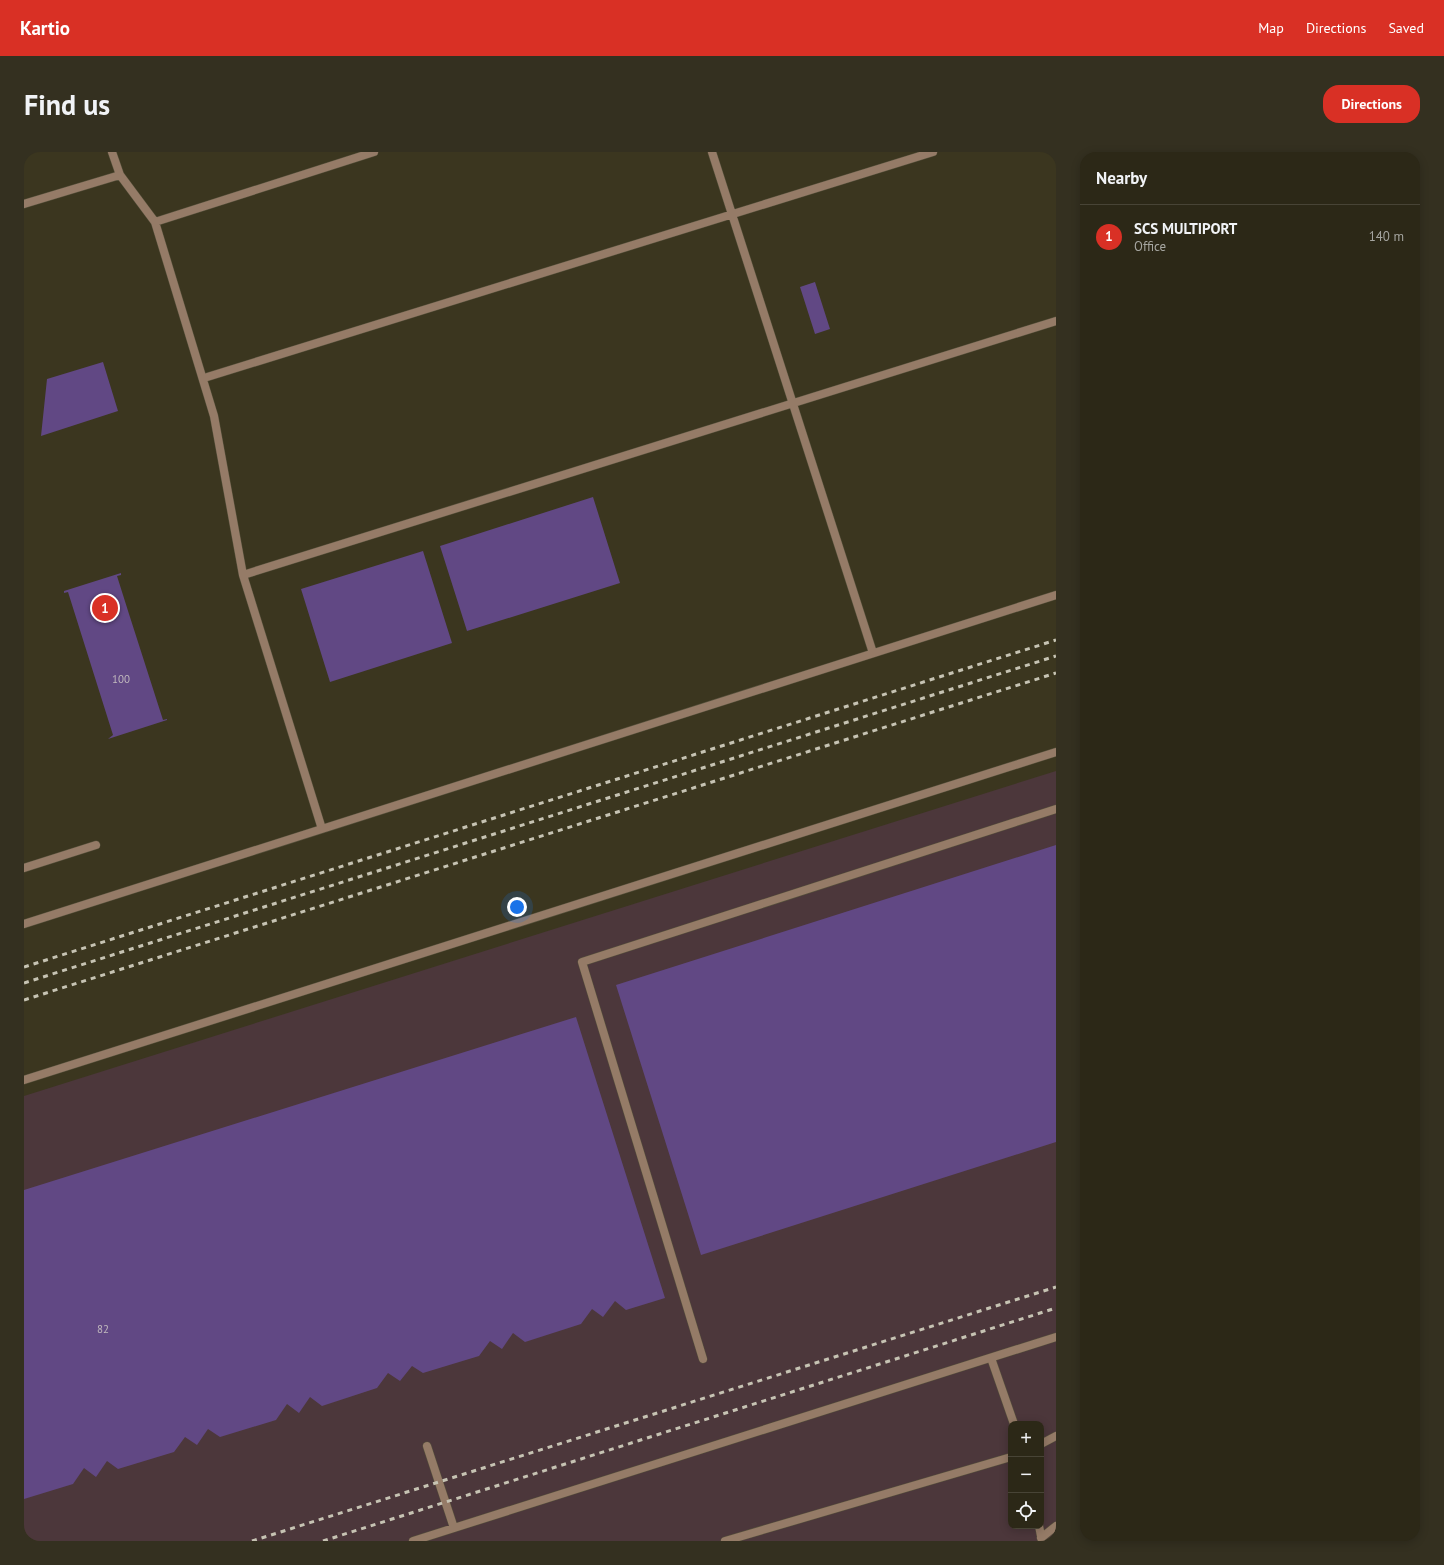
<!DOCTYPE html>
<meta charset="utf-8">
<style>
:root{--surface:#2c2817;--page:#343020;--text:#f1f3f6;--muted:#a6a6a1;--line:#484436;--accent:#d93025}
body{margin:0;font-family:"PT Sans",sans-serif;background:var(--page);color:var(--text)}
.controls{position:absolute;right:12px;bottom:12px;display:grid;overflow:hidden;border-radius:8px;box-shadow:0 2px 10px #0003}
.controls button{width:36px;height:36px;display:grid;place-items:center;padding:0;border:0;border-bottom:1px solid var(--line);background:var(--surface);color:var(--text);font:20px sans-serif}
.you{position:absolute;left:493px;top:755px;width:14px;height:14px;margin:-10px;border:3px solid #fff;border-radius:50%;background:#1a73e8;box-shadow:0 0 0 6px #1a73e833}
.badge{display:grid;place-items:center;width:26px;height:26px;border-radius:50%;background:var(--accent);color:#fff;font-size:13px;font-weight:700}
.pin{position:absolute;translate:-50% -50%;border:2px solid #fff;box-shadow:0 1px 4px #0006}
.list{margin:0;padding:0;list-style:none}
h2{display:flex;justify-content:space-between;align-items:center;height:52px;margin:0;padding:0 16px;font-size:17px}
h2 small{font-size:13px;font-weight:400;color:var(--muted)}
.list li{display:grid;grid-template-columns:26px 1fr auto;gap:12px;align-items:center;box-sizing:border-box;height:64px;padding:0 16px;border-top:1px solid var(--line)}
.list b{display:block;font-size:15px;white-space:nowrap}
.list p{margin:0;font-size:13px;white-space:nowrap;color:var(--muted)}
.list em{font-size:13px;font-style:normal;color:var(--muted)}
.icon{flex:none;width:22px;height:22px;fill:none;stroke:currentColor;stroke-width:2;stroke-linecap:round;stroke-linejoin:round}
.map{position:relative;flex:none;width:1032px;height:1389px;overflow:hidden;border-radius:16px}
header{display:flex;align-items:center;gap:24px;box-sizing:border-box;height:56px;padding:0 20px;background:var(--accent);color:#fff}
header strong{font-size:19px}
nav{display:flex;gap:22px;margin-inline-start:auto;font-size:14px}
.intro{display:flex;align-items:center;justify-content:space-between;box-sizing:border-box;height:96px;padding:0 24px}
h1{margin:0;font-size:28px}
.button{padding:10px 18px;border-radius:16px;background:var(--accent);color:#fff;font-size:14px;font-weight:700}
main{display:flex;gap:24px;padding:0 24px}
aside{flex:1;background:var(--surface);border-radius:16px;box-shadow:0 2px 10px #0003}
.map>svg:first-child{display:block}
.industrial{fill:#4c373b;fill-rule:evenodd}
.building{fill:#614884}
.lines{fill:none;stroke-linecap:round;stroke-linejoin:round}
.service-casing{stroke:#56513c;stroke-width:9}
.service{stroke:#957b67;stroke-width:8}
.rail{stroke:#c6c3b3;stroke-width:3;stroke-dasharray:5 5;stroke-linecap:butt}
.labels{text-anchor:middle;stroke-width:3;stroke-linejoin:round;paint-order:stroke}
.number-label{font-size:11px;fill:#c2babe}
</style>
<header>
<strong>Kartio</strong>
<nav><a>Map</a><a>Directions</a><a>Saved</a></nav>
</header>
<div class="intro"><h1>Find us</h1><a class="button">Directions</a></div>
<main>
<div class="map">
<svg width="1032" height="1389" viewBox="0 0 1032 1389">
<rect width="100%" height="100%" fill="#3b361f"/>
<path class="industrial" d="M 1032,619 L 1032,1389 L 0,1389 L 0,944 ZM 987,1272 L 1017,1272 L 1017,1374 L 987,1374 Z"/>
<path class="building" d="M 791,130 L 806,177 L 791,182 L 776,135 Z
M 79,210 L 94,259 L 17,284 L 23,227 Z
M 569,345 L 596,431 L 443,479 L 416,394 Z
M 399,399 L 428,491 L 306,530 L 277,437 Z
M 97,421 L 97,423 L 93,424 L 105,462 L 139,568 L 143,567 L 143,568 L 84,587 L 89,583 L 44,440 L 40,441 L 40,439 Z
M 1032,693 L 1032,990 L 677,1103 L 592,833 Z
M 552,865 L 641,1146 L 602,1158 L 591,1149 L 579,1165 L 568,1157 L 557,1172 L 501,1190 L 489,1181 L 478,1197 L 466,1189 L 455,1204 L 399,1221 L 388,1214 L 376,1229 L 364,1221 L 353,1236 L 298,1254 L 286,1245 L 275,1261 L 263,1252 L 252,1268 L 196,1285 L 184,1277 L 173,1293 L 161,1285 L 150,1300 L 94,1317 L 83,1309 L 72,1325 L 60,1316 L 49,1332 L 0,1347 L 0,1038 Z"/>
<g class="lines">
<g class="service-casing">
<path id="service" d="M 88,0 L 96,23 L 131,70 L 190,264 L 219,423 L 298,677
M 688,0 L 849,501
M 0,52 L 96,23
M 131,70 L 350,0
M 180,226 L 909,0
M 219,423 L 1032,169
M 0,716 L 72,693
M 0,772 L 1032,443
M 0,928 L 1032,600
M 967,1206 L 990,1272
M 679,1207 L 558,810 L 1032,657
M 1017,1292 L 1032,1284
M 403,1294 L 430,1376
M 1015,1374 L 1018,1389
M 1017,1386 L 1032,1374
M 389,1389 L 1032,1185
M 701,1389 L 987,1305"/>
</g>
<use href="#service" class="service"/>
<path class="rail" d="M 0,815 L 1032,488
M 0,831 L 1032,504
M 0,848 L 1032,521
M 228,1389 L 1032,1135
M 299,1389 L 1032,1156"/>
</g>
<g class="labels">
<g class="number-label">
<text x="97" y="531">100</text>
<text x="79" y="1181">82</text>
</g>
</g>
</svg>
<div class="controls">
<button>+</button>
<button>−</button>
<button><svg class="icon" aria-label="locate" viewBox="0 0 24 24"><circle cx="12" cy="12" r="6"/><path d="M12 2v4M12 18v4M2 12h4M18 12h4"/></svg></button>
</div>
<div class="you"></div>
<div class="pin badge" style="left:81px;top:456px">1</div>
</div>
<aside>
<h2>Nearby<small></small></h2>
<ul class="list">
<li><span class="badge">1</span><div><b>SCS MULTIPORT</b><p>Office</p></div><em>140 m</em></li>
</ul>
</aside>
</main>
